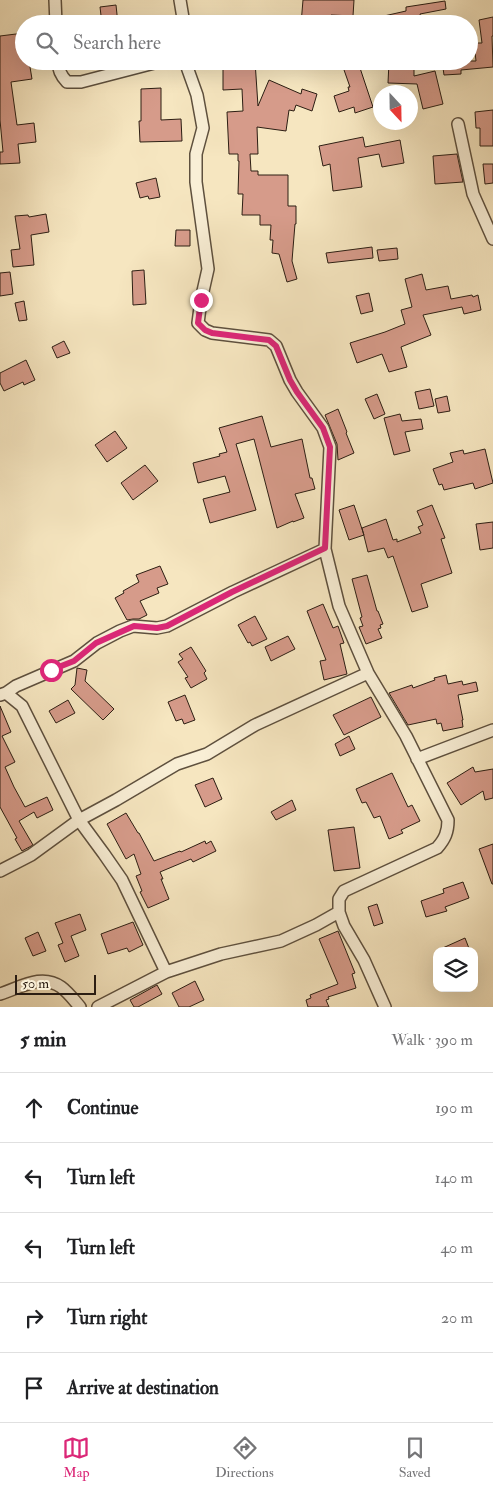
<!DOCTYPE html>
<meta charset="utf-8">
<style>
:root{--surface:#fff;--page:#f2f2f2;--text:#202124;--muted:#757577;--line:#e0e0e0;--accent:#db2777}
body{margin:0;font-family:"IM FELL Double Pica",serif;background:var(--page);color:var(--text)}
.controls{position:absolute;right:15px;bottom:15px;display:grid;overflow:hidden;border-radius:10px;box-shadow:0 5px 20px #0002}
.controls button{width:45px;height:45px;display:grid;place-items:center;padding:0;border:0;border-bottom:1px solid var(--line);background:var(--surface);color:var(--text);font:25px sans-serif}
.compass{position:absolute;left:373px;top:85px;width:45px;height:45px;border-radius:50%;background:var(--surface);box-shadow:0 5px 20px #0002;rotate:158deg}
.scale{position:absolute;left:15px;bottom:12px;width:81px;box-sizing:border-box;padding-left:5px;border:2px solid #2c1e13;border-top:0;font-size:14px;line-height:18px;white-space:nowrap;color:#2c1e13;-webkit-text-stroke:4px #f9efd6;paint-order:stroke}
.stop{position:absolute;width:15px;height:15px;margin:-11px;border:4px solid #db2777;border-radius:50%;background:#fff}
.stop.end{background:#db2777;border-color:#fff;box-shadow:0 1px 5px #0008}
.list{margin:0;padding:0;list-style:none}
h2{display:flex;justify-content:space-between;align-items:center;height:65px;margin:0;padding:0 20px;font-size:21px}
h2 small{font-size:16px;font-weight:400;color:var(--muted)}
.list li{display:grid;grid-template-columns:32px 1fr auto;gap:15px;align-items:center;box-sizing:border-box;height:70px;padding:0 20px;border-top:1px solid var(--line)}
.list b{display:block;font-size:19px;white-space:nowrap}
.list em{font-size:16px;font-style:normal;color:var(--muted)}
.icon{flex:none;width:28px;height:28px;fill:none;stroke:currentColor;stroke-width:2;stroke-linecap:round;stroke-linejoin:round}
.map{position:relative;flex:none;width:493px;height:1007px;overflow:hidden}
.search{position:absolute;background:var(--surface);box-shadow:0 5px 20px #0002;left:15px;right:15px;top:15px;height:55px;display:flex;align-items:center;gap:12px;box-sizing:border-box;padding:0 18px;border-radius:28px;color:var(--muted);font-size:19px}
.sheet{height:415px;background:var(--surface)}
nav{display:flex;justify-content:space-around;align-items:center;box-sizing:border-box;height:70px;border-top:1px solid var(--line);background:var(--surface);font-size:14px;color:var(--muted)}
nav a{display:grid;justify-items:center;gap:2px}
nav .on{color:var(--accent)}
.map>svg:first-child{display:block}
.building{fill:#d69b8a;stroke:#2c1e13}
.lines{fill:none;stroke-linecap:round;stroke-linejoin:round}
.street-casing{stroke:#5e503e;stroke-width:14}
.street{stroke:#f9efd6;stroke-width:11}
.route{stroke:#db2777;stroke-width:6}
</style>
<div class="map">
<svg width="493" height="1007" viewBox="0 0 493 1007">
<rect width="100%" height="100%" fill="#f6e6c0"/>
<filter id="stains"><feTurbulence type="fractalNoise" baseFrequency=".004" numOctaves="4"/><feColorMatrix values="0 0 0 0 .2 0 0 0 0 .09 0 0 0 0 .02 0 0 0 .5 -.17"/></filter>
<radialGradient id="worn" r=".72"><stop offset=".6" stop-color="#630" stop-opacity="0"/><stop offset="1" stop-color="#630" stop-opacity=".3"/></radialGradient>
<path class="building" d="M 303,0 L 354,0 L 353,16 L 331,15 L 331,24 L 301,24 Z
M 445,1 L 446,9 L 420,14 L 422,24 L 386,24 L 384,16 L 406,11 L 406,7 Z
M 116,5 L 118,24 L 102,24 L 100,7 Z
M 493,17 L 493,36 L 492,36 L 493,67 L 461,70 L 461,74 L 444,75 L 442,61 L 476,61 L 474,43 L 482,43 L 479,20 Z
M 24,33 L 24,61 L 29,61 L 32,79 L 11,82 L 17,125 L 34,123 L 36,142 L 18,144 L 20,163 L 0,164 L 0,152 L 3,152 L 0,120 L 0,36 Z
M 223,61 L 255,61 L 258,106 L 269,80 L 301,94 L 302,89 L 317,94 L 312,111 L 296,105 L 294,111 L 289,110 L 286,131 L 257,127 L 258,154 L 250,154 L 251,171 L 258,171 L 258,175 L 288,175 L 288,206 L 296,206 L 296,224 L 295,224 L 292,261 L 297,279 L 287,282 L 279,254 L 272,253 L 273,240 L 270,240 L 271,225 L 260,225 L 260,215 L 242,215 L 243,194 L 238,194 L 239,161 L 238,161 L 238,154 L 229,154 L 227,112 L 243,111 L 242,89 L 223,90 Z
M 358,62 L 373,107 L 355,113 L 354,107 L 339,112 L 334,96 L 349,91 L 348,87 L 350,87 L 343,67 Z
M 389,62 L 414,63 L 414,76 L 435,71 L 443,104 L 423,109 L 417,84 L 388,83 Z
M 161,88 L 161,120 L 181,119 L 182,141 L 140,142 L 139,121 L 141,121 L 141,89 Z
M 493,110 L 493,146 L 480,146 L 480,128 L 476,128 L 475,112 Z
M 363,137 L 365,147 L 400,140 L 404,163 L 382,167 L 379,154 L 358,158 L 362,187 L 333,191 L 330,164 L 323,166 L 319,146 Z
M 457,154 L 463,182 L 435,184 L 433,156 Z
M 483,164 L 493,164 L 493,183 L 485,184 Z
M 156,178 L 160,197 L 149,199 L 148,196 L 140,198 L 136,183 Z
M 46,214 L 49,232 L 31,235 L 34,265 L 13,267 L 11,250 L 20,249 L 15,216 L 28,215 L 29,217 Z
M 176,230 L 190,230 L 190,246 L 175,246 Z
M 372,247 L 373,258 L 328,263 L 326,253 Z
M 397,248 L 398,259 L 379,261 L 377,250 Z
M 144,270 L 146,304 L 133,305 L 132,271 Z
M 10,272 L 13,294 L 0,296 L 0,273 Z
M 422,274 L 426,290 L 448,286 L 451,299 L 472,295 L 473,297 L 478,295 L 481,310 L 464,314 L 462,307 L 423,315 L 431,335 L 401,347 L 407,367 L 389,372 L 382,354 L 357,363 L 350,343 L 385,332 L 405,324 L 401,310 L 412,307 L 405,279 Z
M 369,293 L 373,311 L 361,314 L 356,296 Z
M 24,301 L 27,320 L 19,321 L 15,303 Z
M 64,341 L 70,353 L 57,358 L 52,347 Z
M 26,360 L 35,380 L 24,385 L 23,382 L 4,391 L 0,383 L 0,373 Z
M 430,389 L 434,406 L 419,409 L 415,392 Z
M 377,394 L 385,414 L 374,419 L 365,399 Z
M 447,396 L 450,411 L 438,413 L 435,399 Z
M 338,409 L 347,432 L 346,433 L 354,453 L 338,460 L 337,444 L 325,415 Z
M 400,414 L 402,421 L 421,419 L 423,429 L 405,432 L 410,451 L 394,455 L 384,418 Z
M 262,416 L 271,447 L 302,439 L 310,478 L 312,478 L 315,489 L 295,494 L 304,518 L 293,522 L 293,521 L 277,528 L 254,439 L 236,444 L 256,510 L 210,523 L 203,499 L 230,492 L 225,476 L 198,483 L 193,463 L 220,456 L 219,454 L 227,452 L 219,428 Z
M 115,431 L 127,448 L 107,462 L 95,445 Z
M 485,449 L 493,483 L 475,489 L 473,483 L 444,490 L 442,484 L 439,485 L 433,469 L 453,462 L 450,453 L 463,450 L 464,454 Z
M 145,465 L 158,481 L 133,500 L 121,483 Z
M 354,505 L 364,535 L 349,540 L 339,510 Z
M 432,505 L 445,538 L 441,539 L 452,573 L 421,584 L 428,607 L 412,612 L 393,556 L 388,558 L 384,548 L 368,552 L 362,528 L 386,519 L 393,540 L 397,539 L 397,542 L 421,533 L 418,527 L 423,525 L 417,511 Z
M 493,522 L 493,548 L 480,550 L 476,524 Z
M 160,566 L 168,584 L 157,588 L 159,593 L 140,601 L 147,615 L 139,619 L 133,619 L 127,620 L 115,598 L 124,593 L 123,591 L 139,582 L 136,575 Z
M 367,575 L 377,611 L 378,611 L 383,624 L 380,625 L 381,628 L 378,629 L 382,638 L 366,644 L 359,627 L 363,626 L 360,618 L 362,617 L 352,579 Z
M 323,604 L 333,628 L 338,626 L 344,643 L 340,644 L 347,674 L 324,680 L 320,661 L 326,660 L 307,611 Z
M 255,616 L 267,639 L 252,646 L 250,642 L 248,643 L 238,625 Z
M 288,636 L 295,649 L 271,661 L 265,647 Z
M 191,647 L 206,671 L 204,673 L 207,679 L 191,688 L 185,678 L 188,677 L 178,662 L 183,659 L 179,654 Z
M 77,668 L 87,670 L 85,681 L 114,709 L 103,720 L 71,689 L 75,685 Z
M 446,675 L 448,684 L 462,681 L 463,685 L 476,682 L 478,691 L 458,695 L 463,720 L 462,720 L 463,727 L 443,731 L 441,723 L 437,724 L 436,719 L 408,725 L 389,693 L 412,685 L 413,688 L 435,680 L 434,678 Z
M 185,695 L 195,720 L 184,724 L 182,719 L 176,721 L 168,702 Z
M 371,697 L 381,717 L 344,735 L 333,715 Z
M 68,700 L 75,713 L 56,723 L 49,711 Z
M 0,706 L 11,732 L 2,736 L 15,762 L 5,767 L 14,787 L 25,807 L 47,797 L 53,810 L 37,818 L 34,812 L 19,821 L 33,845 L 22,851 L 15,839 L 17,838 L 0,807 Z
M 349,736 L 355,749 L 340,756 L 335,744 Z
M 473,767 L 475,772 L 493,769 L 493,798 L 485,800 L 483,791 L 461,805 L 447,783 Z
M 392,773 L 408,807 L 412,805 L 420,821 L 401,830 L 403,833 L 389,839 L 380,816 L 374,818 L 366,802 L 362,803 L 356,789 Z
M 213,778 L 222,799 L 205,807 L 195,785 Z
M 292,800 L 296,810 L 276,820 L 271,812 Z
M 126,813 L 138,833 L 139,833 L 154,861 L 180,851 L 181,852 L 205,841 L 206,844 L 211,841 L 216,851 L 193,862 L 191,859 L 160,872 L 163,879 L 161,879 L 169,899 L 148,908 L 140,892 L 142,891 L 136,876 L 141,874 L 134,854 L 126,859 L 107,824 Z
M 354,827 L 360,868 L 334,871 L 328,830 Z
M 493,844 L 493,884 L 492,884 L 479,849 Z
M 463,882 L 469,898 L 445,907 L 447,911 L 426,917 L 421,901 L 444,893 L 443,889 Z
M 377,904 L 383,923 L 374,926 L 368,907 Z
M 80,914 L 86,930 L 71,936 L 79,956 L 65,962 L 58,945 L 63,943 L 55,923 Z
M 133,922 L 143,945 L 129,952 L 127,948 L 108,954 L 101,934 Z
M 338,931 L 355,973 L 352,974 L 356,988 L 328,997 L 329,999 L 326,1000 L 329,1007 L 308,1007 L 306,1000 L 311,998 L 310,995 L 338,984 L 319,939 Z
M 38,932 L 46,951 L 33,956 L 25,938 Z
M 465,938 L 470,951 L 436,951 Z
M 195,981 L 204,1000 L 189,1007 L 179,1007 L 172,993 Z
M 157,985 L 162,994 L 138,1007 L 134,1007 L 130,1000 Z"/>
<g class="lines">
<g class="street-casing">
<path id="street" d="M 55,0 L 56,24
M 180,0 L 184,24
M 58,61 C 58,70 61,76 67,82 L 81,82 L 162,61
M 187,61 L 187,67 L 197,95 L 203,128 L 196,154 L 196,182 L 208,269 L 201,300 L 198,323 L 205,330 L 212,333 L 269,340 L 276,346 L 290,380 L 297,392 L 323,428 L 330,447 L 325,549 L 339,606 L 368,673 L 406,736 L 448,820 C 448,832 445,839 437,848 L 344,891 L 339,899 L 339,912 L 344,926 L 364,960 L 385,1007
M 458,124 L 473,194 L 493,239
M 6,693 L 16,686 L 74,661 L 97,643 L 120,631 L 133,626 L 157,628 L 167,626 L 233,592 L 325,549
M 0,695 L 6,693 L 22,706 L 79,820 L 104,854 L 122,880 L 166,972
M 417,759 L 493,730
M 0,871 L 31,855 L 79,820 L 116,800 L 177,764 L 207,754 L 255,725 L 368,673
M 0,994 C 20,988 41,973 61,987 C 68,992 74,1000 80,1007
M 98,1007 L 166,972 L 221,954 L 281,941 L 316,925 L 339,912"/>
</g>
<use href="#street" class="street"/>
</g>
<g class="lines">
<path class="route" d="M 51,670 L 74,661 L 96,643 L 134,626 L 157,628 L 167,626 L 232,592 L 325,548 L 330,447 L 323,428 L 297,392 L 290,380 L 276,346 L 269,340 L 212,333 L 205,330 L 198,323 L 201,300"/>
</g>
<rect width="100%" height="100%" filter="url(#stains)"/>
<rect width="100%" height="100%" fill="url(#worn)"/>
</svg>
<div class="controls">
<button><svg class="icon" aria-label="layers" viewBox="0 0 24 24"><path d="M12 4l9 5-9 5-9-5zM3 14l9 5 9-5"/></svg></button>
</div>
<svg class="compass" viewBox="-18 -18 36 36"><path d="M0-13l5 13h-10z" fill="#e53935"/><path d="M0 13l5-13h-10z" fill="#757577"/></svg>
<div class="scale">50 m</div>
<div class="stop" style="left:51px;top:670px"></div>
<div class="stop end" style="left:201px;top:300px"></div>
<div class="search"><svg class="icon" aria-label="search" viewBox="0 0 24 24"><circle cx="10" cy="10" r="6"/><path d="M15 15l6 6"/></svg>Search here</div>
</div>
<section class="sheet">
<h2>5 min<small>Walk · 390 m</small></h2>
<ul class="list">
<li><svg class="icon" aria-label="ahead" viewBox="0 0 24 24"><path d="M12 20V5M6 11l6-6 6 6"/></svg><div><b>Continue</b></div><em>190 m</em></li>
<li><svg class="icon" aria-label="left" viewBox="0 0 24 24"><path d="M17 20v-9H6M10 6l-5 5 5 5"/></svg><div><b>Turn left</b></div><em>140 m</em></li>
<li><svg class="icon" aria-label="left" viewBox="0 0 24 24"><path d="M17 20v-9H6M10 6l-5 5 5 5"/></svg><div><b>Turn left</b></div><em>40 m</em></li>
<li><svg class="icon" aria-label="right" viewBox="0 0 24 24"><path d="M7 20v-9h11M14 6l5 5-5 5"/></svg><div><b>Turn right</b></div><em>20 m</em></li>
<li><svg class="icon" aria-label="arrive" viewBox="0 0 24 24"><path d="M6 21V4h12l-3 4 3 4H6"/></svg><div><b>Arrive at destination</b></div></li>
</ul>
</section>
<nav>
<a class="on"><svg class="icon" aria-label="map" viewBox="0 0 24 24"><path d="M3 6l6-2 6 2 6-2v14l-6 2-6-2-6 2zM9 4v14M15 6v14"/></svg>Map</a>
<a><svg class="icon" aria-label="directions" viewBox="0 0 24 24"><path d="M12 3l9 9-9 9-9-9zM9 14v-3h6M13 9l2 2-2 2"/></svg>Directions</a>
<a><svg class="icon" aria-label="saved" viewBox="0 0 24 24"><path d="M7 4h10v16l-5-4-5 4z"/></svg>Saved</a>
</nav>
